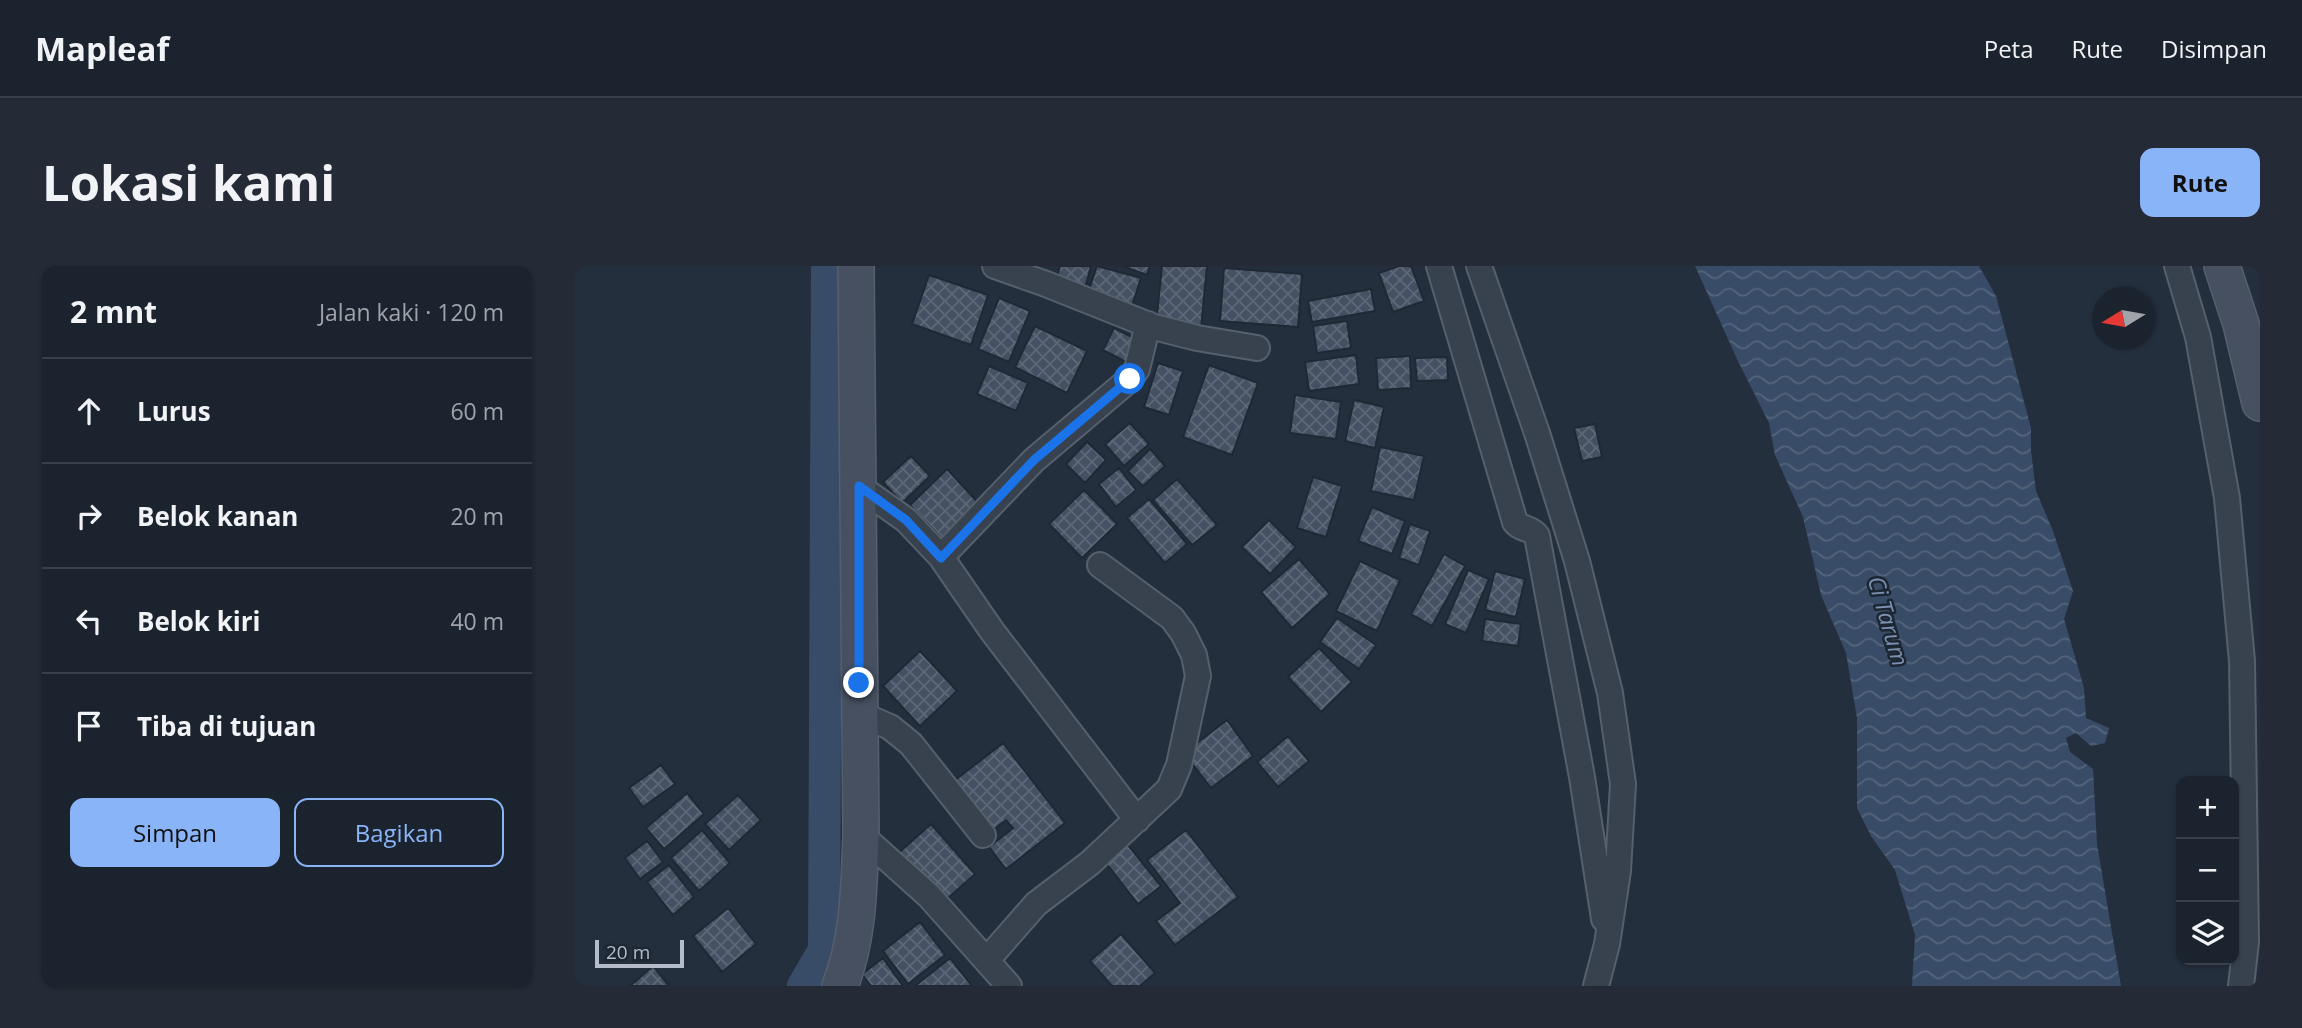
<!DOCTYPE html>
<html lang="id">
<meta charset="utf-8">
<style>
:root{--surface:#1b232e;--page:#242b36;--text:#f1f3f6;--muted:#a0a4aa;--line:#39404a;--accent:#8ab4f8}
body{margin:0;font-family:"Open Sans",sans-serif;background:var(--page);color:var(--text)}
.controls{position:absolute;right:21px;bottom:21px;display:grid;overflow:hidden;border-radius:14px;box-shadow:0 2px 5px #0004}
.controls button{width:63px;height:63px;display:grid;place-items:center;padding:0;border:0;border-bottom:2px solid var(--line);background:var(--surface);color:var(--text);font:35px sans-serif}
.compass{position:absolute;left:1518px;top:21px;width:63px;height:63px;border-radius:50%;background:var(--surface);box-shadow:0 2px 5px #0004;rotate:259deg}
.scale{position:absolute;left:21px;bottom:18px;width:89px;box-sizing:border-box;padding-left:7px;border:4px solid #b4bcc9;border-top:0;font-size:19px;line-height:24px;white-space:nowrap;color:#b4bcc9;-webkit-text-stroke:5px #1d2633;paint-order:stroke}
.stop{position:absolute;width:21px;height:21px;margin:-16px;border:5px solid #1a73e8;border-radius:50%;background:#fff}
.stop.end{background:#1a73e8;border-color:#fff;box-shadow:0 2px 7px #0008}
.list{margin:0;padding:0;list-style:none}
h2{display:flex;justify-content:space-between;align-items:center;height:91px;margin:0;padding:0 28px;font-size:30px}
h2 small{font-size:23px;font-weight:400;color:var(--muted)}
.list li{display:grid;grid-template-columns:46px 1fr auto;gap:21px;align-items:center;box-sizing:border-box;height:105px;padding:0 28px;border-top:2px solid var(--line)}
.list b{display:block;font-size:26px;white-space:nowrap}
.list em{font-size:23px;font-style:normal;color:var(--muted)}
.actions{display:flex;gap:14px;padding:21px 28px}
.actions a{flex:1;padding:16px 0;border:2px solid var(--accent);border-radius:14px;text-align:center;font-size:24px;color:var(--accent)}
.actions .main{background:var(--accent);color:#111}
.icon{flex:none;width:38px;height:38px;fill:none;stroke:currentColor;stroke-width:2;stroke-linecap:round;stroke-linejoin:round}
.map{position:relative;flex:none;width:1686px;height:720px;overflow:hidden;border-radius:14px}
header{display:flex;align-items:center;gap:42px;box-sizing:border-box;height:98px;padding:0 35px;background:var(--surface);border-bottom:2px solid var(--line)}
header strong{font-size:33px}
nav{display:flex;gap:38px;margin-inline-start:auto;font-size:24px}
.intro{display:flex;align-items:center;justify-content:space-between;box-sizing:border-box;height:168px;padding:0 42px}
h1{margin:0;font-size:49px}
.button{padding:18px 32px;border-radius:14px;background:var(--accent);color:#111;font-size:24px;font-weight:700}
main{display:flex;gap:42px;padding:0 42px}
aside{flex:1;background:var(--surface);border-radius:14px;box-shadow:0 2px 5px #0004}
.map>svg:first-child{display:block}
.water{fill:url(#water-waves)}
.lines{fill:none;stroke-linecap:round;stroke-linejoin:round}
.canal{stroke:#394c67;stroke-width:32}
.building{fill:url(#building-cross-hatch);stroke:#1f2835;stroke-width:2}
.street-casing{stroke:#565f6c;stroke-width:28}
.secondary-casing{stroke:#565f6c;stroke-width:38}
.street{stroke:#38414e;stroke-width:24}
.secondary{stroke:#465061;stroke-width:35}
.route{stroke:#1a73e8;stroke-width:9}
.labels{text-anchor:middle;stroke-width:5;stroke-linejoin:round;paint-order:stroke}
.water-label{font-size:23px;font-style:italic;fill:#7c92b1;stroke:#1d2633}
</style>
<header>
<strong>Mapleaf</strong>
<nav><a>Peta</a><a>Rute</a><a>Disimpan</a></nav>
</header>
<div class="intro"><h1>Lokasi kami</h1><a class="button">Rute</a></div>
<main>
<aside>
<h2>2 mnt<small>Jalan kaki · 120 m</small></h2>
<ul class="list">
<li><svg class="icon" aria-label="ahead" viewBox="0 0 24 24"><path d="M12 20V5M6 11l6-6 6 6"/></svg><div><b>Lurus</b></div><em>60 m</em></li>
<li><svg class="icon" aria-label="right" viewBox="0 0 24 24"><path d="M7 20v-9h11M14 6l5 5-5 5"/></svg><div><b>Belok kanan</b></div><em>20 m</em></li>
<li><svg class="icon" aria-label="left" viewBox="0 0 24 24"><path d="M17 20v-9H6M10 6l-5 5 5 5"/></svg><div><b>Belok kiri</b></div><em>40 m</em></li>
<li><svg class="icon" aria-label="arrive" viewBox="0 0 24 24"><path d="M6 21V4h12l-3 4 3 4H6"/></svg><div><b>Tiba di tujuan</b></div></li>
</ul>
<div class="actions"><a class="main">Simpan</a><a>Bagikan</a></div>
</aside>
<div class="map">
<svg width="1686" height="720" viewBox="0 0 1686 720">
<defs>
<pattern id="water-waves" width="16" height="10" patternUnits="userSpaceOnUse" patternTransform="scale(1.75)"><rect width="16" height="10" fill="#394c67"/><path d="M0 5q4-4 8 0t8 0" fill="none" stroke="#53647b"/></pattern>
<pattern id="building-cross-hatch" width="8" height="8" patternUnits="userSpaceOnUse" patternTransform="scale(1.75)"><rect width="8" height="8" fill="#455162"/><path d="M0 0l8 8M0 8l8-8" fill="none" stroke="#5d6877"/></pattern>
</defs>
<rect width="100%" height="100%" fill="#242f3e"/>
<path class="water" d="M 1121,0 L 1405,0 L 1422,30 L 1457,162 L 1457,185 L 1462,225 L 1479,265 L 1499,325 L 1490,353 L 1510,422 L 1512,452 L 1535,462 L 1531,477 L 1517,480 L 1502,467 L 1492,472 L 1496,486 L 1519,503 L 1523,578 L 1547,720 L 1338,720 L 1341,669 L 1321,604 L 1297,570 L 1283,542 L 1283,452 L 1272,387 L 1247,329 L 1229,251 L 1201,189 L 1195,157 L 1164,95 Z"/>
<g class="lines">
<path class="canal" d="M 229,720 L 250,684 L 253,0"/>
</g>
<path class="building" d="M 486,0 L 517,0 L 510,26 L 481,18 Z
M 523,0 L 567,12 L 556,46 L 512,32 Z
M 548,0 L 576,0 L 573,9 Z
M 588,0 L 633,0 L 627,63 L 582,58 Z
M 825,0 L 837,0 L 850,35 L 819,46 L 805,7 Z
M 650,2 L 728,8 L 724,61 L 646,55 Z
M 355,9 L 414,29 L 397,79 L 338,58 Z
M 797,23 L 801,45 L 738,56 L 734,35 Z
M 425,32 L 456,45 L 435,96 L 404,83 Z
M 773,55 L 777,82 L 743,87 L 739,60 Z
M 461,60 L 513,85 L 493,127 L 441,101 Z
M 540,62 L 566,75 L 554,97 L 529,84 Z
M 782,89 L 785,118 L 735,125 L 731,96 Z
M 836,90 L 837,122 L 804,124 L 802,92 Z
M 873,91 L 874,114 L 843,115 L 841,92 Z
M 584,97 L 609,105 L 595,149 L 570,141 Z
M 635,99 L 684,117 L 658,189 L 609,171 Z
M 415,100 L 454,117 L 442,145 L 403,128 Z
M 721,129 L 767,136 L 762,173 L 716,167 Z
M 780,134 L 810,141 L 801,182 L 771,175 Z
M 556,157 L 575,178 L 550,200 L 531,178 Z
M 1021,158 L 1028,191 L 1008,195 L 1000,162 Z
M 513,176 L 532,194 L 511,217 L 492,198 Z
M 806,181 L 850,190 L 840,234 L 797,225 Z
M 576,183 L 591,200 L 569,220 L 554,205 Z
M 337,190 L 356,210 L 328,237 L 309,216 Z
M 545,202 L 562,224 L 542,241 L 525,218 Z
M 373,203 L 408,241 L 371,276 L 336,239 Z
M 739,211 L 768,220 L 752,271 L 723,262 Z
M 603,213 L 643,259 L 618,279 L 579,234 Z
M 510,224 L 543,258 L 508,292 L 475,258 Z
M 575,233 L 613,278 L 591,297 L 553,252 Z
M 798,241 L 831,255 L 818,288 L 784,275 Z
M 695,254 L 722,281 L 696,308 L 668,281 Z
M 836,258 L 856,265 L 845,299 L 825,292 Z
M 870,288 L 891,300 L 858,360 L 837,348 Z
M 725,293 L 756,328 L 718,362 L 687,326 Z
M 786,295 L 826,314 L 803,365 L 762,345 Z
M 894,304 L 915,313 L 892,367 L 871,358 Z
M 921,305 L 951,313 L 942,351 L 911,344 Z
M 763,352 L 802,379 L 785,403 L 746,376 Z
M 911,353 L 947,358 L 944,380 L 908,375 Z
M 745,382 L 778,416 L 747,446 L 714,411 Z
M 346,385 L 383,425 L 346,460 L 309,420 Z
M 653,454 L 679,490 L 637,522 L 610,487 Z
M 714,470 L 735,495 L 704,521 L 683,496 Z
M 429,477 L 491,557 L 432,603 L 415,581 L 439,562 L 432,554 L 419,564 L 380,515 Z
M 87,499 L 101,518 L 69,541 L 55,522 Z
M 113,527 L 130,548 L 90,583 L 72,562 Z
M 164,529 L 187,554 L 155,584 L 131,558 Z
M 357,558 L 401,608 L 365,640 L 321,590 Z
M 128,564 L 156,597 L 125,625 L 97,592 Z
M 612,564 L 664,631 L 601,679 L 582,655 L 606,637 L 573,594 Z
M 73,575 L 89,596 L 66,613 L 51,592 Z
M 554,579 L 587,620 L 564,638 L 532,597 Z
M 95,599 L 120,631 L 99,649 L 73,616 Z
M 154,642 L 182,678 L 148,706 L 119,670 Z
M 346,656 L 371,689 L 334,718 L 309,685 Z
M 547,668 L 581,707 L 566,720 L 538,720 L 516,695 Z
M 309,692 L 329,720 L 297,720 L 288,708 Z
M 376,692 L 398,720 L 341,720 Z
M 79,700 L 95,720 L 56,720 Z"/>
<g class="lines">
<g class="street-casing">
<path id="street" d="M 421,0 L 472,18 L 580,61 L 623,72 L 683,82
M 865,0 L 941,256 C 947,264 957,261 963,270 L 1008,511 L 1030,653
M 905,0 L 963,167 L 1003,295 L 1036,427 L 1049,518 L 1044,605 L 1033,678 L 1022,720
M 1603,0 L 1624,71 L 1653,232 L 1668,395 L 1672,676 L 1667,720
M 284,220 L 332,254 L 367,291 L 418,365 L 563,554
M 367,291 L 460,194 L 556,113 L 563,103 L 574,58
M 286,448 L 316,461 L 337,478 L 409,569
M 287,569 L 355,630 L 435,720
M 413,694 L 462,638 L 516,597 L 595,523 L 605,499 L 624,410 L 620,389 L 609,367 L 598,352 L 526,299"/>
</g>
<g class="secondary-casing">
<path id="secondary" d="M 1648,0 L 1667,58 L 1686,137
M 266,720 C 285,672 285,619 287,569 L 282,0"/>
</g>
<use href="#street" class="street"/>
<use href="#secondary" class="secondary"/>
</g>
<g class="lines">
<path class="route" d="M 285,417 L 285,220 L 332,254 L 367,292 L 460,194 L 556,113"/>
</g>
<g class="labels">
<g class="water-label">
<text transform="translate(1314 355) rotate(74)" y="8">Ci Tarum</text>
</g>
</g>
</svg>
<div class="controls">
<button>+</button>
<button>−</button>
<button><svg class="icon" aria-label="layers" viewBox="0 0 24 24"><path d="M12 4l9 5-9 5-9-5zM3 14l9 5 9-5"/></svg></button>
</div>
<svg class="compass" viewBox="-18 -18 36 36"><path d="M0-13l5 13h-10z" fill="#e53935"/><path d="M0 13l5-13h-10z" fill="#a0a4aa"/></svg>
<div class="scale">20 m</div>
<div class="stop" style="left:556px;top:113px"></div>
<div class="stop end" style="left:285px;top:417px"></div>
</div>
</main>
